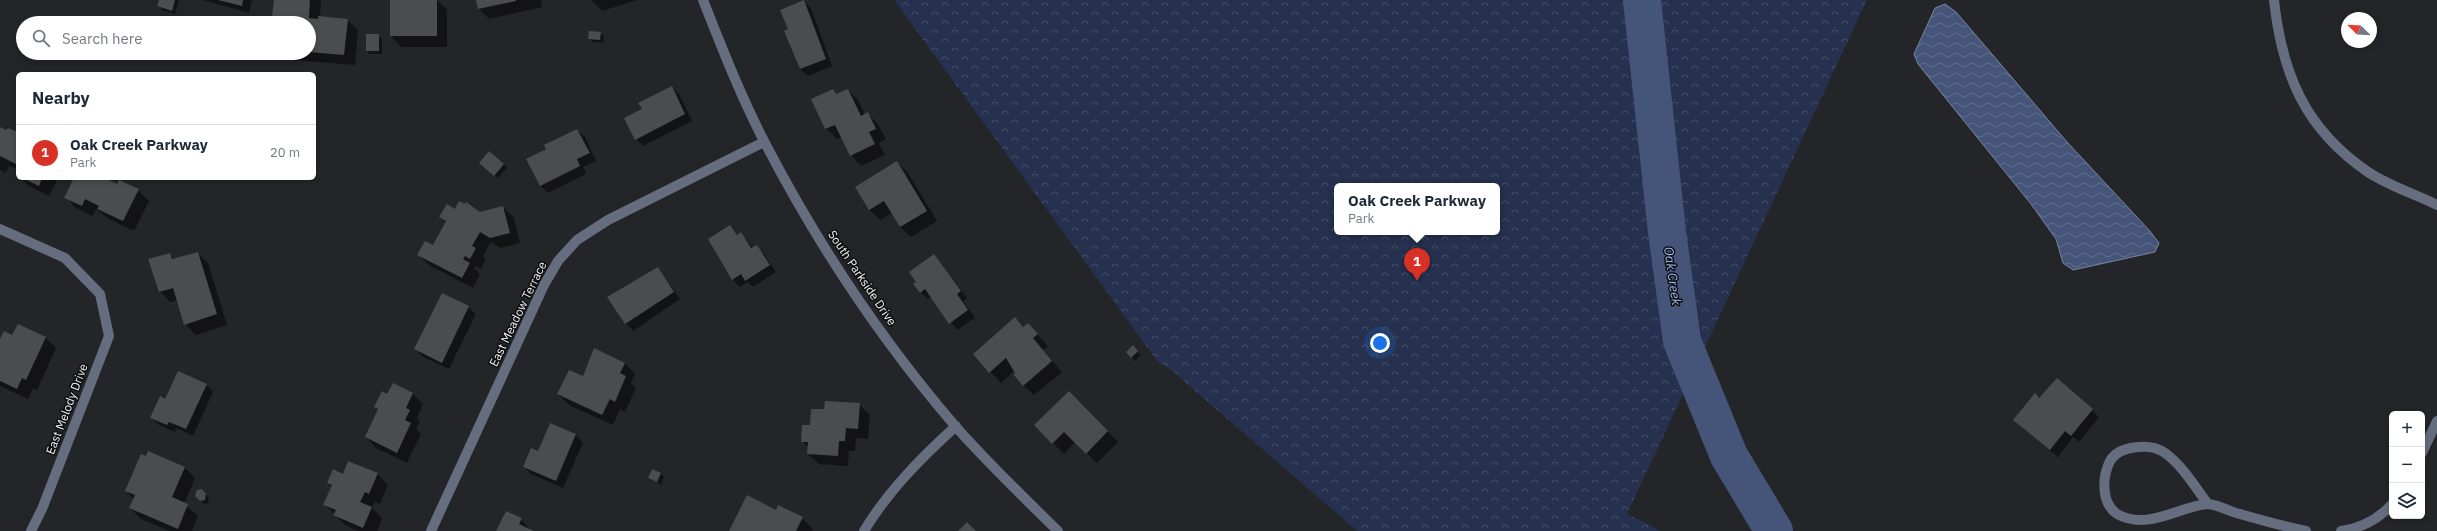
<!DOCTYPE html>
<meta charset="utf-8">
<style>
:root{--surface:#fff;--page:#f2f2f3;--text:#1f2937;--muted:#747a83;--line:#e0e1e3;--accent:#d93025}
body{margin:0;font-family:"IBM Plex Sans",sans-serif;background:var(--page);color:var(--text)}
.controls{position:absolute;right:12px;bottom:12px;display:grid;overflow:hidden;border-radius:6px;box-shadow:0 2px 6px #0003}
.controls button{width:36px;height:36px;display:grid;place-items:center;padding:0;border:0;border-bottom:1px solid var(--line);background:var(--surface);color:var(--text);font:20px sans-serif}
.compass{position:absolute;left:2341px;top:12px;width:36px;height:36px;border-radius:50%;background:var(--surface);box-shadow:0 2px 6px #0003;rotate:294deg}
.you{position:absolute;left:1380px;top:343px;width:14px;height:14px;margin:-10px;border:3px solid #fff;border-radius:50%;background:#1a73e8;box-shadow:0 0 0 6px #1a73e833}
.badge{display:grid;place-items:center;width:26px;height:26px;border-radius:50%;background:var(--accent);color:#fff;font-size:13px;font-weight:700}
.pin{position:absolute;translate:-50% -33px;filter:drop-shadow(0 1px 2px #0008)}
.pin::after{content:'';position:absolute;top:21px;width:14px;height:12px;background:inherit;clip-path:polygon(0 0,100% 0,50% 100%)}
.popup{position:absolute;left:1334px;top:183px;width:166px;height:52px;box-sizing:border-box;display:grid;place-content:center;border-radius:6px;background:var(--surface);filter:drop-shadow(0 1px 3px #0005);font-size:13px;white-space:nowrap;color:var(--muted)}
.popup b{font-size:15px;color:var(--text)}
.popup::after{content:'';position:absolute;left:50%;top:100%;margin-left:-8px;border:8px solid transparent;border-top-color:var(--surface)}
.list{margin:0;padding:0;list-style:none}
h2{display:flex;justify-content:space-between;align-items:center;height:52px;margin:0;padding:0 16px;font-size:17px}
h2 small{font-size:13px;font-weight:400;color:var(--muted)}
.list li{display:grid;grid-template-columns:26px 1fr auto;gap:12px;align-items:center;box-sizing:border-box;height:56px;padding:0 16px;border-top:1px solid var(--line)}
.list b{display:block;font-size:15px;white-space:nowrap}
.list p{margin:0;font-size:13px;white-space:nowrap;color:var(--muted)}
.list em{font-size:13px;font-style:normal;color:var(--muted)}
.icon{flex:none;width:22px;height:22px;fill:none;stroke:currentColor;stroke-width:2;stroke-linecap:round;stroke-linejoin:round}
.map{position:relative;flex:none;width:2437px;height:531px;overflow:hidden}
.search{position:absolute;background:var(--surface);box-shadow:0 2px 6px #0003;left:16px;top:16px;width:300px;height:44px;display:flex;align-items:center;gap:10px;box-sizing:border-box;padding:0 14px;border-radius:22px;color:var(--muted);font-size:15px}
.panel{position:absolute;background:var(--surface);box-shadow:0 2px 6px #0003;left:16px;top:72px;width:300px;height:108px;border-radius:6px}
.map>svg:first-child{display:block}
.forest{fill:url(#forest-crowns);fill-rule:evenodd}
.water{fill:url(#water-waves);stroke:#79849e}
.shadow{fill:#0007}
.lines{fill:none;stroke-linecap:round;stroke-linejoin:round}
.river{stroke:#455479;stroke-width:38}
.building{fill:#4a4c4f}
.minor{stroke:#656d7e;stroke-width:10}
.labels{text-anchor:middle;stroke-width:3;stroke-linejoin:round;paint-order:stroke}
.street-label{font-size:12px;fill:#f2f3f5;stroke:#0e0f10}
.water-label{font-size:13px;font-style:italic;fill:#a2bdfb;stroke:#0e0f10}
</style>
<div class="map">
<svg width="2437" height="531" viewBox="0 0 2437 531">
<defs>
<pattern id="forest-crowns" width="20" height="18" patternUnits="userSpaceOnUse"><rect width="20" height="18" fill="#25314f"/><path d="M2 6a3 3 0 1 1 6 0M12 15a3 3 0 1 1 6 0" fill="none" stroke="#454f69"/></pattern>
<pattern id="water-waves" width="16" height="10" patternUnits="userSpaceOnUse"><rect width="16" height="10" fill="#455479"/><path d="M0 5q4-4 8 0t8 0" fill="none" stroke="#606d8d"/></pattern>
</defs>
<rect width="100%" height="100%" fill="#242528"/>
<path class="forest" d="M 894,0 L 1867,0 L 1627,514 L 1661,531 L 1357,531 L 1170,369 L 1158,362 ZM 1337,186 L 1497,186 L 1497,232 L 1337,232 Z"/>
<path class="water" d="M 1945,4 L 1956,12 L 2067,142 L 2149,230 L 2159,243 L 2155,252 L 2073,270 L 2063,263 L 2056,239 L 2031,204 L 1918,64 L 1914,54 L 1935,8 Z"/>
<path class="shadow" d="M 161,0 L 179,0 L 175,14 L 162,10 L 159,6 Z
M 203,0 L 252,0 L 249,13 Z
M 275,0 L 321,0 L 320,17 L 347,20 L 358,30 L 355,65 L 291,60 L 285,53 L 309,53 L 309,23 L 280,23 L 273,16 Z
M 391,0 L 437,0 L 447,10 L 447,47 L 401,47 L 391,36 Z
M 477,0 L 541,0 L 542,7 L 489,19 L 479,9 Z
M 591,0 L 638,0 L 602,11 Z
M 804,1 L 811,8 L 832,66 L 808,76 L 800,69 L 785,31 L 789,30 Z
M 600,33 L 604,36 L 603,43 L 593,42 L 589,39 Z
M 378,35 L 382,39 L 382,54 L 370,54 L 367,51 Z
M 671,87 L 679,94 L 692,121 L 643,146 L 636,139 L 643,109 Z
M 848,90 L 858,100 L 865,115 L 868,114 L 878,124 L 886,139 L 879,143 L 885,155 L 861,166 L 851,155 L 842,137 L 837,139 L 826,128 L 833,91 L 837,95 Z
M 0,129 L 18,133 L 18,169 L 9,166 L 6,173 L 0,170 Z
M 577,130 L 585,137 L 596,161 L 583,167 L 586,174 L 548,193 L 541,186 L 528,159 Z
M 897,162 L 908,173 L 937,221 L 911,237 L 900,227 L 892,213 L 880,220 L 870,210 L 856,187 Z
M 504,164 L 507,168 L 498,178 L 484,166 Z
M 21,178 L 58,178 L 49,196 L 29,186 Z
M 75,178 L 102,178 L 117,185 L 138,190 L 149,201 L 134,231 L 109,219 L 96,209 L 92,216 L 76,208 L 66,197 Z
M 503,207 L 514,218 L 520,243 L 501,248 L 491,242 L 483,256 L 486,259 L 481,269 L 476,266 L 474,268 L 480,274 L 473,288 L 429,265 L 418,254 L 433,246 L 446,223 L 441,217 L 455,210 L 479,213 Z
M 730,226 L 738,235 L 741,233 L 753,248 L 756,246 L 764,254 L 776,272 L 753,287 L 748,282 L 740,287 L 733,280 L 709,239 Z
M 197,253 L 208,263 L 227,325 L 196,335 L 185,324 L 178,300 L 170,302 L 160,291 L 169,254 L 175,259 Z
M 934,255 L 967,298 L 963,301 L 975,318 L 957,330 L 931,297 L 928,299 L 920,292 Z
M 658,268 L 680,299 L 633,331 L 626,323 Z
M 468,307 L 476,314 L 449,369 L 423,357 L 416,349 Z
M 1015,319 L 1024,327 L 1028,324 L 1048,346 L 1043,350 L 1062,372 L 1034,395 L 1023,385 L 1015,370 L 1001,383 L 974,354 Z
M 13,336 L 46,338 L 56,348 L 37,390 L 33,388 L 28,399 L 0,386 L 0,341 Z
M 1133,347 L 1141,355 L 1135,361 L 1127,352 Z
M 625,363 L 635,374 L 631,383 L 636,388 L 625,412 L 620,409 L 613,425 L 569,405 L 558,394 L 584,377 Z
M 206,384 L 213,392 L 193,436 L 176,428 L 175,432 L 159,425 L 151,418 L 166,400 Z
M 393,384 L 413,394 L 423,404 L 417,418 L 420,421 L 416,429 L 421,434 L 407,463 L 376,448 L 366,437 L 379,410 L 375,407 L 387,395 Z
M 1069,392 L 1118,442 L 1097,463 L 1075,442 L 1064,454 L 1035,425 Z
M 2039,399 L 2092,410 L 2099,417 L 2079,442 L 2073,437 L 2058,457 L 2022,427 Z
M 859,404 L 870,415 L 868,439 L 856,438 L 855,451 L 849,451 L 848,466 L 819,464 L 808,454 L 809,448 L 802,441 L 811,426 L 825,411 Z
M 551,424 L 576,435 L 583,443 L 563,488 L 531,474 L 524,467 L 539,452 Z
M 349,462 L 378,474 L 388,485 L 380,504 L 375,502 L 372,508 L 382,518 L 377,531 L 358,531 L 345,525 L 325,505 L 332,487 L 328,483 L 343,475 Z
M 185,468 L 195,478 L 184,504 L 198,516 L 192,531 L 170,531 L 141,519 L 130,508 L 134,499 L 126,491 Z
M 661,474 L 664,477 L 661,485 L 649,477 Z
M 202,490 L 209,498 L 208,503 L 204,504 L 196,496 Z
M 778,507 L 802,518 L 813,529 L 812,531 L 730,531 L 776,511 Z
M 521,519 L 531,531 L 497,531 Z"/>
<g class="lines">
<path class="river" d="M 1642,0 L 1667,232 L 1682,341 L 1729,456 L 1774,531"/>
</g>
<path class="building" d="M 159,0 L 175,0 L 172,11 L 157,6 Z
M 218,0 L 243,0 L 242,6 Z
M 274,0 L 310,0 L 309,18 L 318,19 L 318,16 L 348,19 L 344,55 L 309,52 L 309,23 L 282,23 L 283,17 L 272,16 Z
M 390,0 L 437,0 L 437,36 L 390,36 Z
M 476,0 L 516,0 L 516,1 L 478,9 Z
M 804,0 L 826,59 L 800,69 L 784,31 L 788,29 L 780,10 Z
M 589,31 L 601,32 L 600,40 L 588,39 Z
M 366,34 L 379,34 L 379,51 L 366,51 Z
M 672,86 L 685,114 L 635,140 L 624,118 L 642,109 L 638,103 Z
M 833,89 L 836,94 L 848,89 L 861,116 L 868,112 L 876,129 L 869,132 L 875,144 L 850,156 L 835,125 L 825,129 L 811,99 Z
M 0,127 L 6,130 L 8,128 L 18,132 L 18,165 L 0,156 Z
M 577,129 L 590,153 L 577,159 L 580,166 L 540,186 L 526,159 L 546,149 L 544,145 Z
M 489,151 L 504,164 L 494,176 L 479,163 Z
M 897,161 L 927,211 L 900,227 L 884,201 L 869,210 L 855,187 Z
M 22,178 L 42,178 L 39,186 Z
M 74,178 L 104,178 L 117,184 L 119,180 L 139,189 L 123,221 L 97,209 L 99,206 L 85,199 L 82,206 L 64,198 Z
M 459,201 L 465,204 L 466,202 L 480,212 L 503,206 L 510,233 L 490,238 L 480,232 L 472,246 L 476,248 L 470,259 L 465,256 L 463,259 L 470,263 L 462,278 L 417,255 L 425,241 L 433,245 L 446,221 L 439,217 L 447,204 L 455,209 Z
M 730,225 L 737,235 L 741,232 L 751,248 L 757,245 L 770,265 L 745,281 L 741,274 L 732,280 L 708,239 Z
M 198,252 L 217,314 L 184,325 L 173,288 L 159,292 L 148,259 L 170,253 L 172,259 Z
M 934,254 L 961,291 L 957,294 L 968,310 L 949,324 L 925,289 L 920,293 L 913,284 L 916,282 L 909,272 Z
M 658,267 L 674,292 L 625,324 L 607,297 Z
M 442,293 L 469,306 L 442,363 L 414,349 Z
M 1015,317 L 1023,327 L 1028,323 L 1038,334 L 1033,338 L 1052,361 L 1023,386 L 1013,374 L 1015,373 L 1006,358 L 989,373 L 973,354 Z
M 18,324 L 46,337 L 26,380 L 22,378 L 17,389 L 0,381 L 0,339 L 4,331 L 12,335 Z
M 1133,345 L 1138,351 L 1131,358 L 1126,352 Z
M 594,348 L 625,363 L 620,373 L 626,376 L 615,402 L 610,399 L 602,415 L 557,394 L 569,370 L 583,376 Z
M 178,371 L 207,384 L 186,429 L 169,422 L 167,425 L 150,418 L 160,396 L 165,399 Z
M 2057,378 L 2093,409 L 2071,436 L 2065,431 L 2050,450 L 2013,420 L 2035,393 L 2039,398 Z
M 393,383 L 413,393 L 406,408 L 410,410 L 405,420 L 411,423 L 397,453 L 365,437 L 378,409 L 374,407 L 382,391 L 387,394 Z
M 1069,391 L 1108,431 L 1086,454 L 1064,432 L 1052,444 L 1034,425 Z
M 825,401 L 860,403 L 858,429 L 846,428 L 845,441 L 839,441 L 838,456 L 807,454 L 808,442 L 801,442 L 802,425 L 810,425 L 811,409 L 824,409 Z
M 550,423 L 576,434 L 556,481 L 523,467 L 531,448 L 538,451 Z
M 148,451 L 185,467 L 172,497 L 188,504 L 178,529 L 129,508 L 135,495 L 125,491 L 141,454 L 146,456 Z
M 348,461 L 378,473 L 369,494 L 365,492 L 360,502 L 372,507 L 363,528 L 333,515 L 336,510 L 323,505 L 332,485 L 327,483 L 333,469 L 343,474 Z
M 652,469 L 661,473 L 657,482 L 648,478 Z
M 202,489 L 206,494 L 205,500 L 200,501 L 195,496 L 197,490 Z
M 747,495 L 776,510 L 778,505 L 803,517 L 796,531 L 729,531 Z
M 506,511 L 522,518 L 519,524 L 534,531 L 496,531 Z
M 967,522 L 976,531 L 958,531 Z"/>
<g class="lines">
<path class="minor" d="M 703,0 C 722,48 741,97 765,143 C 817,243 882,341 956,427 C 988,463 1023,497 1058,531
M 2274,0 C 2282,74 2305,129 2368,172 C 2389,186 2415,194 2437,205
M 0,229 L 65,258 L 100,294 L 109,336 L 42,509 L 31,531
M 2422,453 L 2437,421
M 2208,504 C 2195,487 2183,466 2165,453 C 2151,443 2119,445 2110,461 C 2102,477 2101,503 2117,514 C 2147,531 2178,507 2207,504 C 2214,504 2226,509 2233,512 C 2257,519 2281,526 2306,531
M 431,531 L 544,285 L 558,261 L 577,240 L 608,220 L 764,142
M 864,531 C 888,491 921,458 956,426
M 2341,531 C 2362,528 2378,520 2392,504"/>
</g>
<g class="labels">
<g class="street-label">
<text transform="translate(862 278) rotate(56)" y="4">South Parkside Drive</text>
<text transform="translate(518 314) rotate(-64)" y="4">East Meadow Terrace</text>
<text transform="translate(67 409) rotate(-69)" y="4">East Melody Drive</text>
</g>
<g class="water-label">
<text transform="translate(1673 276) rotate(82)" y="5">Oak Creek</text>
</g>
</g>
</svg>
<div class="controls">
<button>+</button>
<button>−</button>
<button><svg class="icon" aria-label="layers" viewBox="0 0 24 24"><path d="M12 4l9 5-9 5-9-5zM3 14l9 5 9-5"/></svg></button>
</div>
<svg class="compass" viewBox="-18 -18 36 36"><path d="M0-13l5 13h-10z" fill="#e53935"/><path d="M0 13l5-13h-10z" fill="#747a83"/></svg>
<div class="you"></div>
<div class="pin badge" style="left:1417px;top:281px">1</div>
<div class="popup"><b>Oak Creek Parkway</b>Park</div>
<div class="search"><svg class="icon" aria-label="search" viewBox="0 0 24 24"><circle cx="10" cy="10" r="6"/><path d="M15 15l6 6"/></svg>Search here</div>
<section class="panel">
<h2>Nearby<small></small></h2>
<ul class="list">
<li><span class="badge">1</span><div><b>Oak Creek Parkway</b><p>Park</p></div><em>20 m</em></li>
</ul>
</section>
</div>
